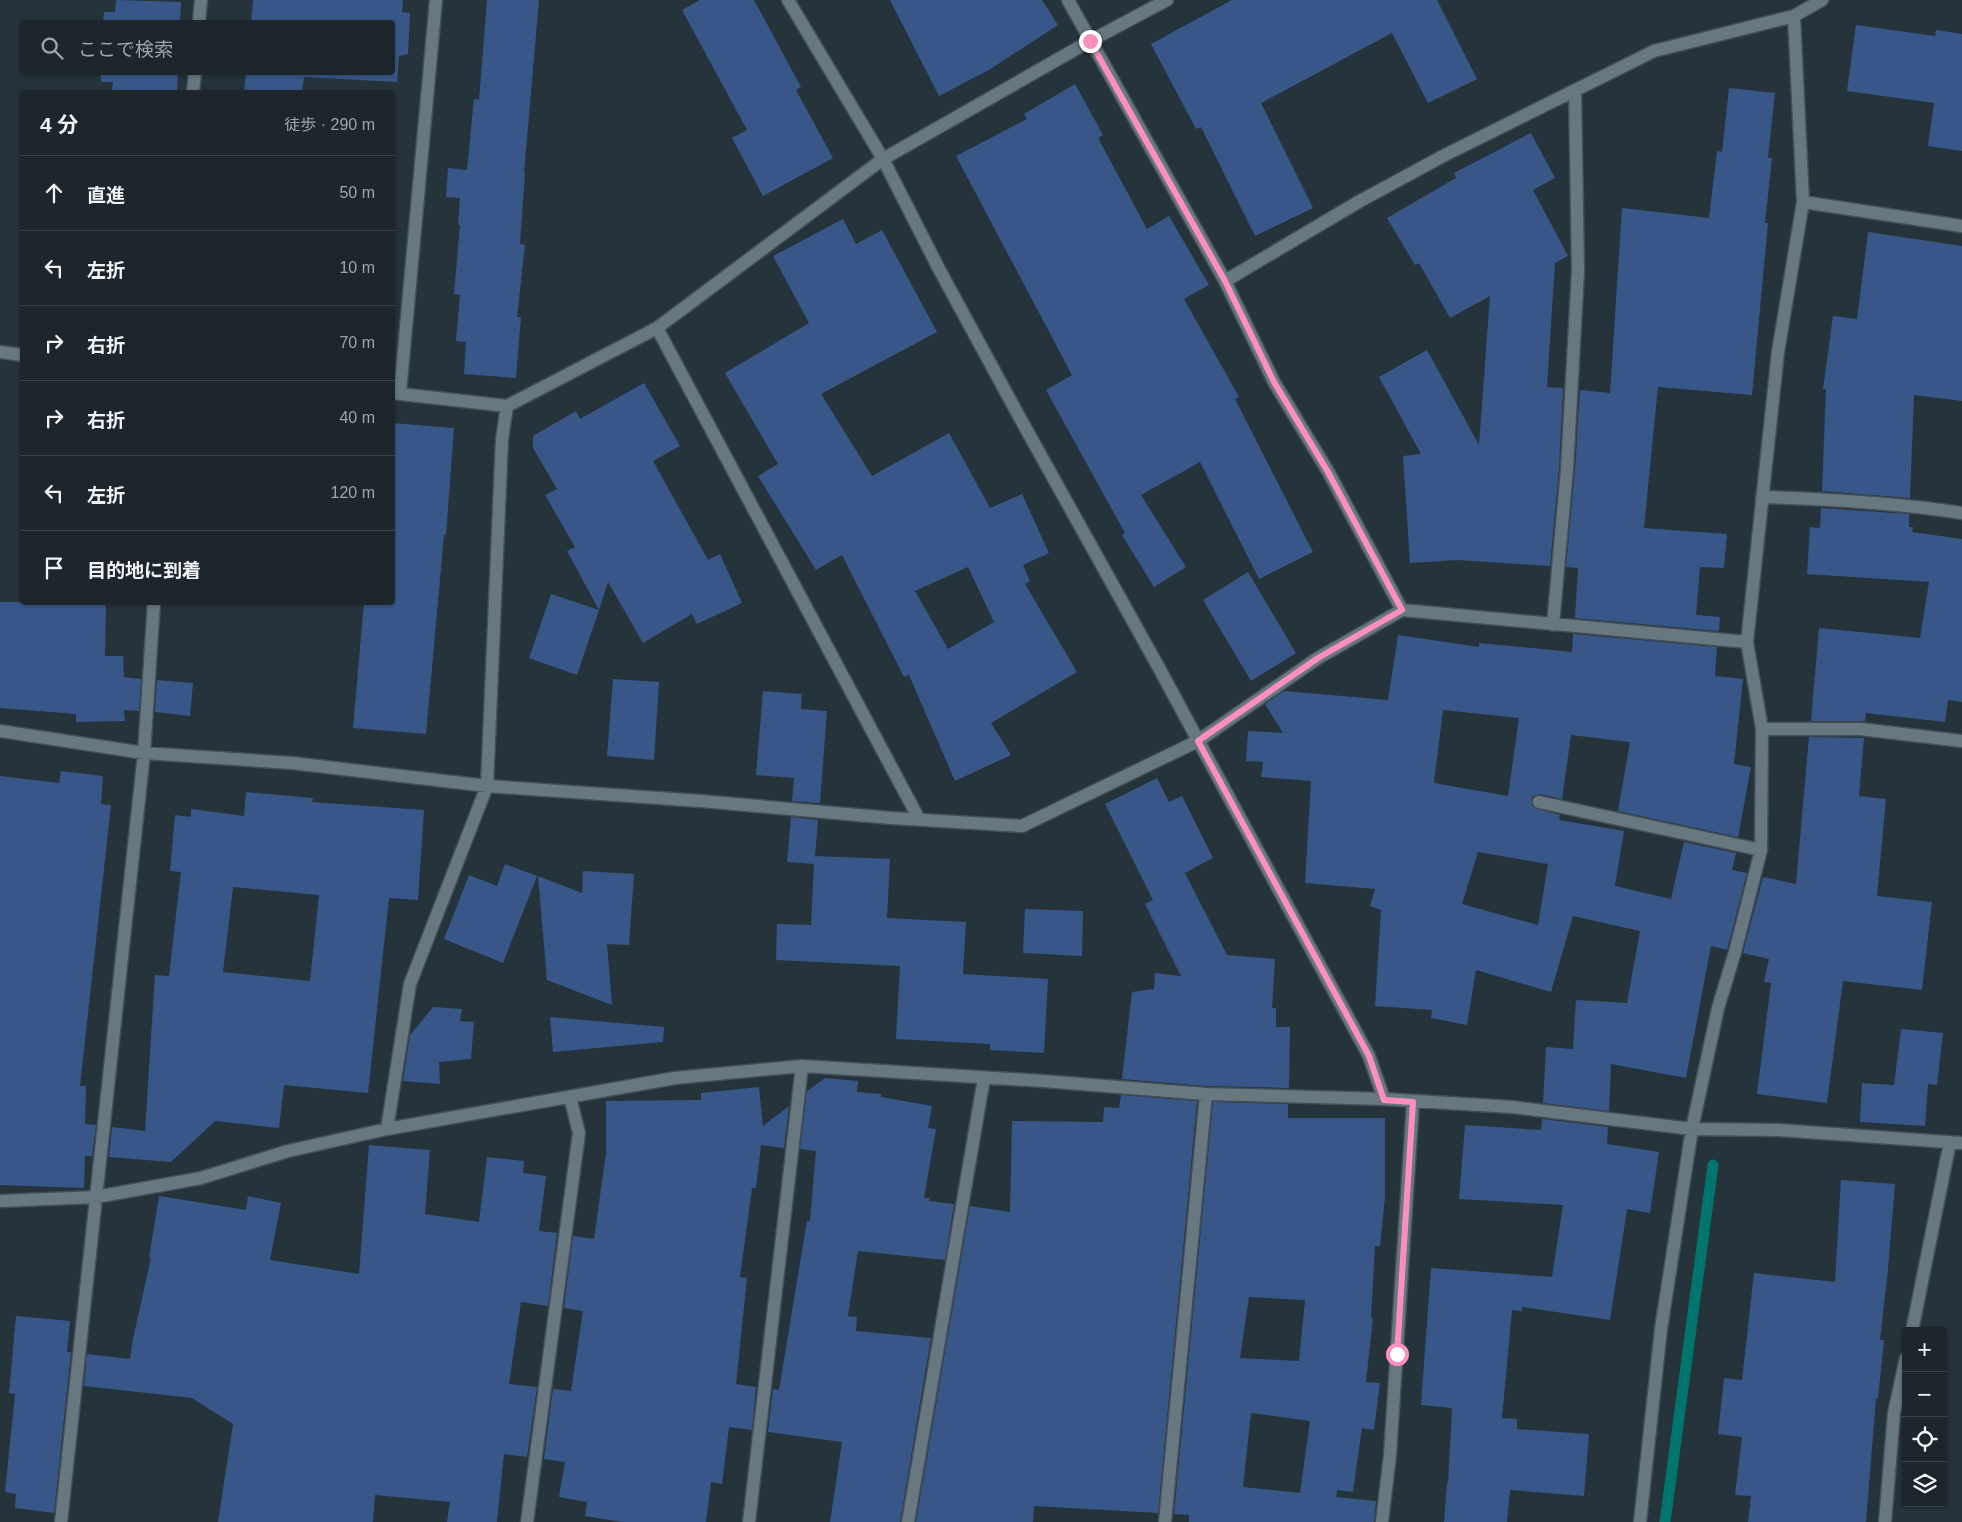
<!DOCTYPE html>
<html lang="ja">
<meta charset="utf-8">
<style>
:root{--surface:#1c262c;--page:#252e34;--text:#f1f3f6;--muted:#a0a5a9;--line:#3a4348}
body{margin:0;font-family:Helvetica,"Noto Sans JP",sans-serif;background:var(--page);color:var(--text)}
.controls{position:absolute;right:15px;bottom:15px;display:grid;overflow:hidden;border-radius:5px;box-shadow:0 1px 4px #0004}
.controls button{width:45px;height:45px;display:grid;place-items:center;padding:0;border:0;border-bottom:1px solid var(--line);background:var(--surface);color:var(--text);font:25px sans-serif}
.stop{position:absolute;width:15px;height:15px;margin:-11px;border:4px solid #fe8ebd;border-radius:50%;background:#fff}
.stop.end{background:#fe8ebd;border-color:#fff;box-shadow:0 1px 5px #0008}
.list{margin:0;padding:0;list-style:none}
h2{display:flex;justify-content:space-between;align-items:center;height:65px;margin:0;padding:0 20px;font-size:21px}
h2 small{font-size:16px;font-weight:400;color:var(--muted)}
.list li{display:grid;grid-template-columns:32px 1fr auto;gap:15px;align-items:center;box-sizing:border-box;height:75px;padding:0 20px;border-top:1px solid var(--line)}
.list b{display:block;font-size:19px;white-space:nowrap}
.list em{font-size:16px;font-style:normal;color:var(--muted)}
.icon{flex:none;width:28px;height:28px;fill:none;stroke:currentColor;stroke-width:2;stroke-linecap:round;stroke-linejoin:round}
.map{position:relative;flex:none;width:1962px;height:1522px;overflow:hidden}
.search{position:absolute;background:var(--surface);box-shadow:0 1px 4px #0004;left:20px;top:20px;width:375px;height:55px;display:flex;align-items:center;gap:12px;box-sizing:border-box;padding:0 18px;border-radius:5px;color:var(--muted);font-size:19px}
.panel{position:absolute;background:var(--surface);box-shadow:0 1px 4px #0004;left:20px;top:90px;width:375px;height:515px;border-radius:5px}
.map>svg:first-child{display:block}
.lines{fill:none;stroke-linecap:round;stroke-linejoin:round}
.stream{stroke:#00746d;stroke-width:11}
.building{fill:#385788;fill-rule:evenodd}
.minor-casing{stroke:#434e55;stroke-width:15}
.tertiary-casing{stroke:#434e55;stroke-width:15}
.minor{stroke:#687881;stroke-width:12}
.tertiary{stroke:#687881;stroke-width:12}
.route{stroke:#fe8ebd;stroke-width:6}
</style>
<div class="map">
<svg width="1962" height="1522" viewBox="0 0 1962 1522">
<rect width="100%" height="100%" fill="#25333b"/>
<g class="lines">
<path class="stream" d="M 1665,1522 L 1713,1165"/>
</g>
<path class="building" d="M 116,0 L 181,2 L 180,22 L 103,22 L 104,12 L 115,12 Z
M 253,0 L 403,0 L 402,12 L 410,13 L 408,54 L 399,56 L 397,82 L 304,77 L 302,92 L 244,92 L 246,72 L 392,72 L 392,22 L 251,22 Z
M 487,0 L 539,0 L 524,173 L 525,173 L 520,244 L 525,245 L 517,317 L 521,317 L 516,378 L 464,374 L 466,342 L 456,341 L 460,295 L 454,294 L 460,225 L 458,225 L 460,198 L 446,197 L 448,168 L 467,170 L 474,99 L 479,100 Z
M 700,0 L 754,0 L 801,87 L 796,90 L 833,158 L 763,196 L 732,138 L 747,130 L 682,10 Z
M 890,0 L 1042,0 L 1058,25 L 989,70 L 939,96 Z
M 1232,0 L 1437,0 L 1477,79 L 1428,103 L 1392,33 L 1261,103 L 1313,208 L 1255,236 L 1201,127 L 1196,129 L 1151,44 Z
M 1856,25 L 1935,36 L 1936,30 L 1962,34 L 1962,151 L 1928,146 L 1934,103 L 1847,91 Z
M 101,72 L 178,72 L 177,92 L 112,92 L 113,82 L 101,82 Z
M 1075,84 L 1103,135 L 1098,138 L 1147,229 L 1169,216 L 1209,285 L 1184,299 L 1239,397 L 1235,399 L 1313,552 L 1259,579 L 1200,462 L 1141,495 L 1186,567 L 1154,587 L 1122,535 L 1125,533 L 1046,390 L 1072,375 L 956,156 L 1027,119 L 1024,114 Z
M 1729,88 L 1775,93 L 1768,158 L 1772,158 L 1765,223 L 1768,223 L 1752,395 L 1658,387 L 1644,528 L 1727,534 L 1724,568 L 1700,567 L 1696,615 L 1720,617 L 1719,631 L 1575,618 L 1578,568 L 1566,567 L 1575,470 L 1580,390 L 1610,393 L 1622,208 L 1709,218 L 1717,151 L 1722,152 Z
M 1531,133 L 1555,178 L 1533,190 L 1568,256 L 1555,263 L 1547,387 L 1563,388 L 1559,468 L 1550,566 L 1458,560 L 1410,563 L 1403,456 L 1421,454 L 1379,377 L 1427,350 L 1479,445 L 1490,296 L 1450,318 L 1419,263 L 1415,265 L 1387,218 L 1456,178 L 1454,173 Z
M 843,219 L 856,244 L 882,230 L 937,332 L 821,394 L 872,476 L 949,433 L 990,508 L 1022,494 L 1049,553 L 1023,565 L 1030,581 L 1025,584 L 1077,672 L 991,723 L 1011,755 L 955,781 L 909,675 L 904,677 L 842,555 L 816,570 L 758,476 L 778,464 L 725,373 L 809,323 L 773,256 ZM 968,567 L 994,622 L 948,649 L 915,591 Z
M 1868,232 L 1962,246 L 1962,401 L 1914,395 L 1910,498 L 1822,491 L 1826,389 L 1823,389 L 1833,316 L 1857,319 Z
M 644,383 L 680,446 L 653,461 L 708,560 L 720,554 L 742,603 L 697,624 L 692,614 L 643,643 L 608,582 L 599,610 L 567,551 L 575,547 L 545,495 L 557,489 L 533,448 L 533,436 L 576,411 L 580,419 Z
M 392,423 L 454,428 L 446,535 L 444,535 L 426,734 L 353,728 L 364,602 L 392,602 Z
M 1821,508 L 1909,514 L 1909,527 L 1913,527 L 1912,532 L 1962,539 L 1962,702 L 1948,700 L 1945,722 L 1866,713 L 1865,721 L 1811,721 L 1819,628 L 1920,638 L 1929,582 L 1807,574 L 1810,527 L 1820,528 Z
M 1248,572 L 1296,653 L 1251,681 L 1203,600 Z
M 551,594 L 599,610 L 577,675 L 529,658 Z
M 0,602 L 106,602 L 105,656 L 123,656 L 124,677 L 141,679 L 139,711 L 124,710 L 125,721 L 76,722 L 76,714 L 0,708 Z
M 1573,634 L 1717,647 L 1715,676 L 1743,679 L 1734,764 L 1751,767 L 1738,837 L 1618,811 L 1630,742 L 1571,735 L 1562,799 L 1540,794 L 1533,796 L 1531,800 L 1534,808 L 1560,815 L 1559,820 L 1624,831 L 1615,886 L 1671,899 L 1684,842 L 1736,853 L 1732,870 L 1747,873 L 1727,950 L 1711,946 L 1686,1078 L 1611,1064 L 1609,1111 L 1543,1103 L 1546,1047 L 1573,1049 L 1576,1000 L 1627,1003 L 1640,931 L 1573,916 L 1551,992 L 1476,970 L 1467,1025 L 1431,1018 L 1432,1010 L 1375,1006 L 1381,910 L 1370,906 L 1375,889 L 1305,883 L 1311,781 L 1261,777 L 1263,762 L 1246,761 L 1248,731 L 1283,733 L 1265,704 L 1284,691 L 1388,700 L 1398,635 L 1479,647 L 1479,643 L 1572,652 ZM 1443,710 L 1519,718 L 1508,796 L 1434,783 ZM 1478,852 L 1548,864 L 1538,925 L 1462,904 Z
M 613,679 L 659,682 L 654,760 L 607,756 Z
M 157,680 L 193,683 L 190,716 L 155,712 Z
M 763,691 L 802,694 L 801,709 L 827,711 L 820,803 L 792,801 L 794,778 L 756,775 Z
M 1809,737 L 1864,738 L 1859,796 L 1886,799 L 1877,896 L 1932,902 L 1922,990 L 1843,981 L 1827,1103 L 1757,1094 L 1771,983 L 1764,982 L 1769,959 L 1743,953 L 1763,877 L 1796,884 Z
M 61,771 L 103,776 L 101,804 L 111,805 L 80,1086 L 86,1086 L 85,1124 L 96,1125 L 92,1156 L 85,1156 L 84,1188 L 0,1185 L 0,776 L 59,783 Z
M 1157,778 L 1169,802 L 1182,796 L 1213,858 L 1185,873 L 1227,955 L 1275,959 L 1272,1008 L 1276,1008 L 1276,1027 L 1290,1027 L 1289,1088 L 1206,1086 L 1122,1079 L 1132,992 L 1154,989 L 1155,973 L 1181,976 L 1145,904 L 1153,900 L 1105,804 Z
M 246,792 L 313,798 L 312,802 L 424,810 L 418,900 L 389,898 L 368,1093 L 284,1085 L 279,1128 L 215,1121 L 171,1162 L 109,1157 L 112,1127 L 145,1131 L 155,975 L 169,976 L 181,872 L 170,871 L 175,815 L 191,817 L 191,809 L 244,816 ZM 233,887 L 319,895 L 310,981 L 223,972 Z
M 791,817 L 818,820 L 815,856 L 890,859 L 887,918 L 966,922 L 963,974 L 1048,979 L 1044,1053 L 990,1050 L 990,1044 L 896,1039 L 900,966 L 776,960 L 777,924 L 811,925 L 814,864 L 787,862 Z
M 505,864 L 537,876 L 503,963 L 444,939 L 469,875 L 497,886 Z
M 583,871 L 634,874 L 629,945 L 607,944 L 612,1005 L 547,980 L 538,876 L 582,893 Z
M 1025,909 L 1083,911 L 1082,956 L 1023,953 Z
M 433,1007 L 462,1009 L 460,1021 L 474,1022 L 471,1059 L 439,1062 L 440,1084 L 403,1081 L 410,1035 Z
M 550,1017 L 664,1027 L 663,1042 L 553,1052 Z
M 1901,1029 L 1943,1033 L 1937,1085 L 1928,1084 L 1925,1126 L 1860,1122 L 1862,1083 L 1894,1085 Z
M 825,1078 L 858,1081 L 857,1092 L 881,1094 L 881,1097 L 932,1106 L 928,1128 L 936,1129 L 924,1198 L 930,1198 L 929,1201 L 954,1204 L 945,1260 L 858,1251 L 848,1316 L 857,1317 L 856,1331 L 931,1338 L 900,1522 L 830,1522 L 842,1442 L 768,1432 L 773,1389 L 779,1390 L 807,1221 L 810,1221 L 816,1151 L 800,1149 L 807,1091 Z
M 759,1087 L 763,1126 L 789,1106 L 784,1148 L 761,1145 L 756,1188 L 752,1188 L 740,1277 L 747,1278 L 736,1384 L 756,1387 L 752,1430 L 729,1427 L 722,1484 L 711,1482 L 706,1522 L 622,1522 L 585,1516 L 587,1502 L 559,1497 L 565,1462 L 544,1459 L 553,1389 L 571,1391 L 583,1311 L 564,1308 L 573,1236 L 594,1239 L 606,1153 L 606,1101 L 701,1100 L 701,1093 Z
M 1121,1095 L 1197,1101 L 1158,1513 L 1034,1506 L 1033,1522 L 916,1522 L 970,1206 L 1010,1212 L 1012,1121 L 1103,1122 L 1104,1107 L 1119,1108 Z
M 1213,1102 L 1288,1104 L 1288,1118 L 1385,1118 L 1385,1198 L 1380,1246 L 1375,1246 L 1371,1318 L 1373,1318 L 1366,1382 L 1380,1383 L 1374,1430 L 1362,1428 L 1353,1492 L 1337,1490 L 1336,1497 L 1376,1501 L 1374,1522 L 1189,1522 L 1189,1515 L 1174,1514 ZM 1249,1297 L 1305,1300 L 1299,1361 L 1240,1358 ZM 1251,1413 L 1310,1421 L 1300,1493 L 1243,1487 Z
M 1542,1119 L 1608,1127 L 1607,1144 L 1659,1152 L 1650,1213 L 1627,1209 L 1610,1320 L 1522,1307 L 1522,1311 L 1512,1310 L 1502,1418 L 1517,1419 L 1517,1429 L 1589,1434 L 1584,1496 L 1510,1490 L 1507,1522 L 1444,1522 L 1447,1483 L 1448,1483 L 1452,1408 L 1421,1405 L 1431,1268 L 1552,1277 L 1563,1205 L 1459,1199 L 1465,1125 L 1541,1130 Z
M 369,1145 L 430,1150 L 425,1214 L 479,1222 L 487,1157 L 524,1161 L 523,1173 L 546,1176 L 539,1231 L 557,1233 L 548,1306 L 521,1302 L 509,1384 L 537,1387 L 527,1457 L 504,1454 L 497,1522 L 447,1522 L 450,1502 L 375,1495 L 373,1522 L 218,1522 L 233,1424 L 192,1398 L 84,1386 L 87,1354 L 130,1359 L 132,1343 L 151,1258 L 149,1258 L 159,1196 L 246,1210 L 248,1196 L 281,1203 L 270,1260 L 359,1274 Z
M 1841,1180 L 1895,1184 L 1888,1269 L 1880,1340 L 1884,1340 L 1878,1398 L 1876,1398 L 1866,1522 L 1748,1522 L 1751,1496 L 1735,1495 L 1742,1437 L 1718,1434 L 1724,1378 L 1742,1380 L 1754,1273 L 1835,1282 Z
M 16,1316 L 70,1321 L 67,1352 L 71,1352 L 54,1513 L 15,1508 L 16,1494 L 5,1492 L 15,1394 L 9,1393 Z"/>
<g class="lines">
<g class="minor-casing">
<path id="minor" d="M 1068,0 L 1225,281 L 1274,382 L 1329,473 L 1402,610
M 199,22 L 201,0
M 193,92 L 195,72
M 1803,202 L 1962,226
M 1225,281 L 1360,201 L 1445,155 L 1654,51 L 1794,16 L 1822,0
M 657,328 L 919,819
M 0,352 L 22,355
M 392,393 L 507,406 L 657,328 L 883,159 L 1090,41 L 1167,0
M 400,393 L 436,0
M 1762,497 C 1829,499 1896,503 1962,513
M 1553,625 L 1567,469 L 1578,271 L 1575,91
M 1762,729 L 1860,729 L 1962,741
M 0,731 L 144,753 L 292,763 L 487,786 L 701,801 L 891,818 L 1022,826 L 1198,741 L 1318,658 L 1402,610 L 1747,642
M 1539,802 L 1761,850
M 387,1129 L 410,984 L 487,786 L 502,439 L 507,406
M 0,1201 L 96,1197 L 201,1178 L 288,1151 L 387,1129 L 675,1078 L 802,1066 L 1043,1081 L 1206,1094 L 1384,1099 L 1512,1107 L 1692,1129 L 1778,1130 L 1962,1143
M 1912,1331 L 1950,1142
M 61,1522 L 144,753 L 154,602
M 527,1522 L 579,1133 L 570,1097
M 749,1522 L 802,1066
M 908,1522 L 984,1078
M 1165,1522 L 1206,1094
M 1382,1522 L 1390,1455 L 1413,1102
M 1640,1522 L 1661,1329 L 1692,1129 L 1718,1008 L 1735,952 L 1761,850 L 1762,729 L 1747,642 L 1778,352 L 1803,202 L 1794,16
M 1885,1522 L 1894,1413 L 1906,1358"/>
</g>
<g class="tertiary-casing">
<path id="tertiary" d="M 788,0 L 883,159 L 939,269 L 1015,409 L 1159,668 L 1287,905 L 1369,1056 L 1384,1099"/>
</g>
<use href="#minor" class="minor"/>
<use href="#tertiary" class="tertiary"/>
</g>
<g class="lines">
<path class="route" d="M 1090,41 L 1225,281 L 1274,382 L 1328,472 L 1402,610 L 1318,658 L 1198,741 L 1369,1056 L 1384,1100 L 1413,1102 L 1397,1354"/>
</g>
</svg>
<div class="controls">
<button>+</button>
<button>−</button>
<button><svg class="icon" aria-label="locate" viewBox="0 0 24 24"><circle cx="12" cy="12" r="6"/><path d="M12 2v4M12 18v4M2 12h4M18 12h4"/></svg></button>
<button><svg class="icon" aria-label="layers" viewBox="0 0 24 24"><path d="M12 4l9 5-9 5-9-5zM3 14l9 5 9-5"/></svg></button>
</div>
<div class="stop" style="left:1397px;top:1354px"></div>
<div class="stop end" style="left:1090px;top:41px"></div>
<div class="search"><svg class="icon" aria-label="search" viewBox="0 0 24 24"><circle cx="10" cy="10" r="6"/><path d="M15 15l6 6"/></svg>ここで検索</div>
<section class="panel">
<h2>4 分<small>徒歩 · 290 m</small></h2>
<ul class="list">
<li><svg class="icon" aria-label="ahead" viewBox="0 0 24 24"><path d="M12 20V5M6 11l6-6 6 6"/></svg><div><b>直進</b></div><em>50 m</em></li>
<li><svg class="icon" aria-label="left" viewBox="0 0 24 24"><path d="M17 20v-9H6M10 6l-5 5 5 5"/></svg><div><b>左折</b></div><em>10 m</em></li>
<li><svg class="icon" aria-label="right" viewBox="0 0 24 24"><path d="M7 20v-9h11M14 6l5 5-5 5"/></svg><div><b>右折</b></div><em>70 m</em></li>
<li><svg class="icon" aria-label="right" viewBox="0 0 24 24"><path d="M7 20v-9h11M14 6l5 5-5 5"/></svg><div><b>右折</b></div><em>40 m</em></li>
<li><svg class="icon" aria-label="left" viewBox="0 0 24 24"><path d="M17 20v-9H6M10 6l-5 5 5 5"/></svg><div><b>左折</b></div><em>120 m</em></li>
<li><svg class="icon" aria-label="arrive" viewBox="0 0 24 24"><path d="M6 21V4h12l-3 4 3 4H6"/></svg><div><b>目的地に到着</b></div></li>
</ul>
</section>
</div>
